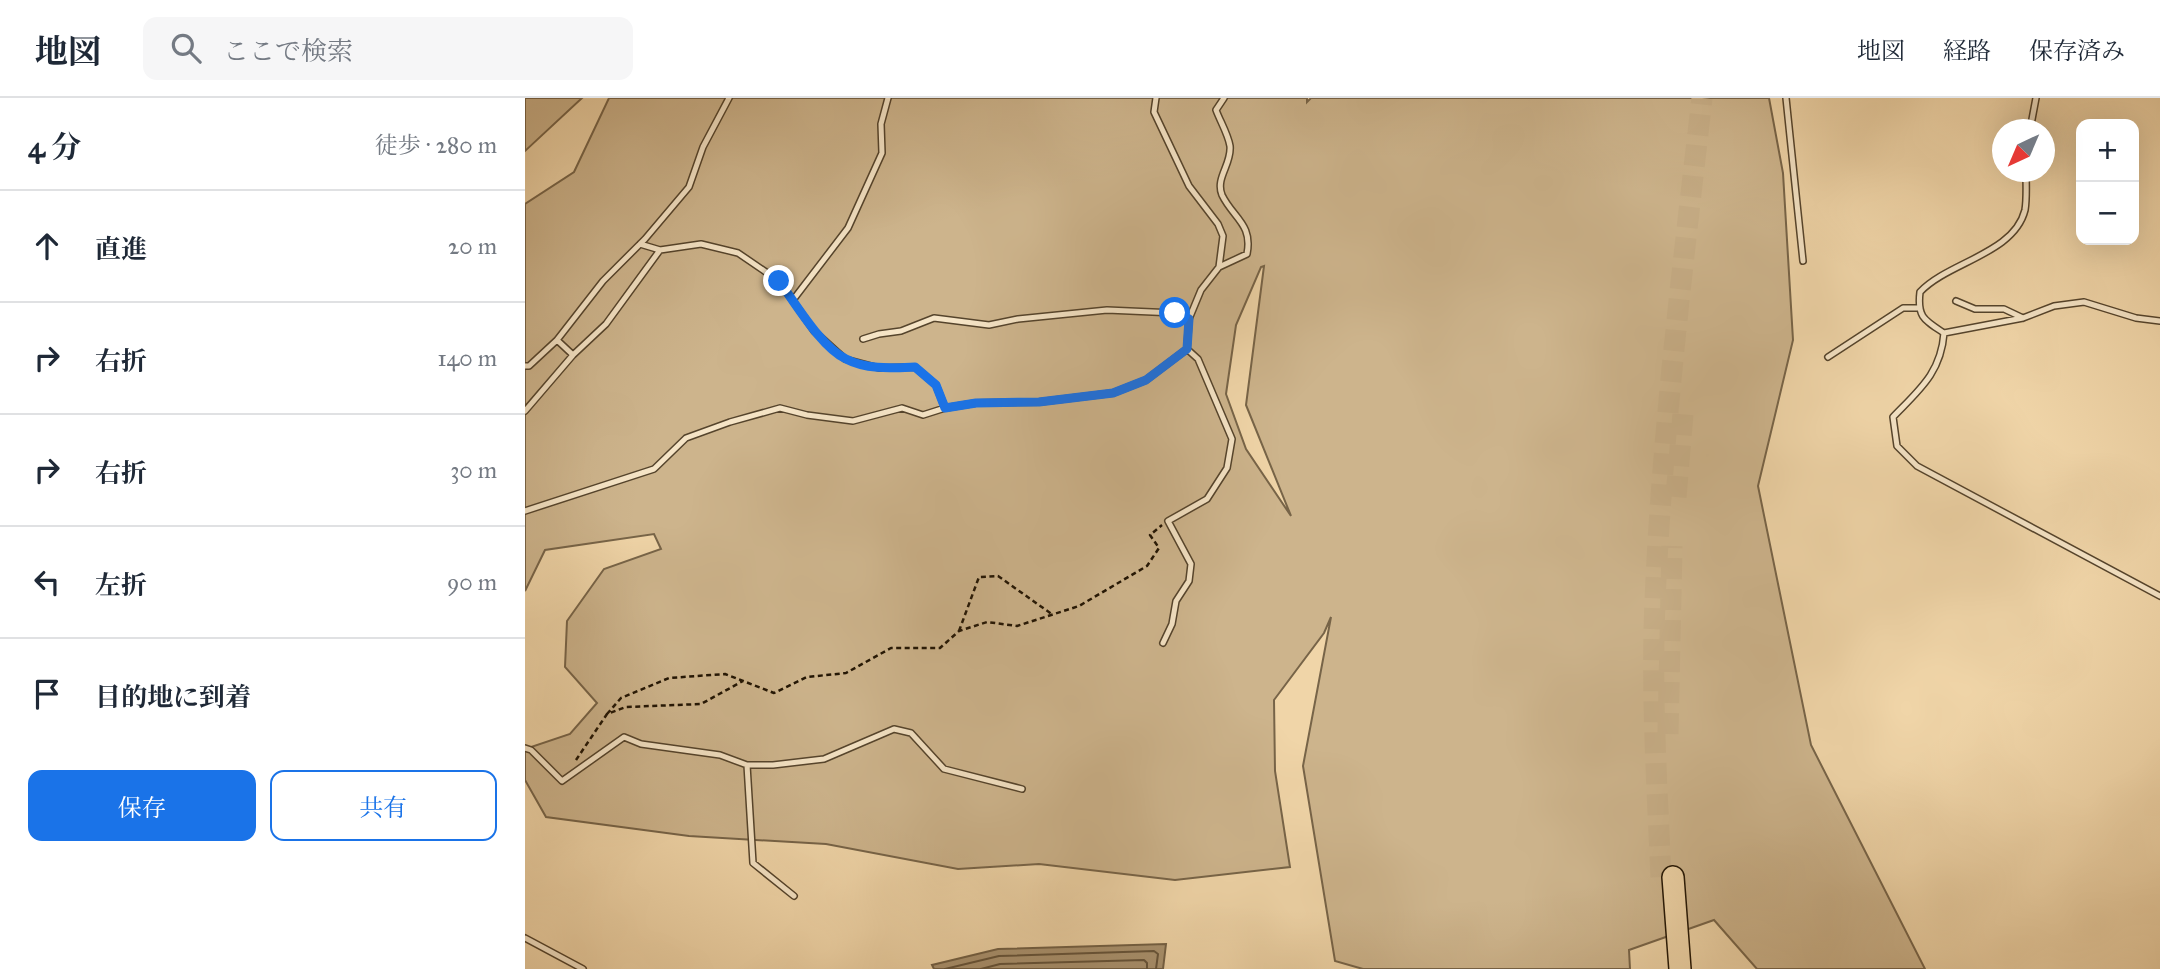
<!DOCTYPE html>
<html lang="ja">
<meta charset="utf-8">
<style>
:root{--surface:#fff;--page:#f6f6f7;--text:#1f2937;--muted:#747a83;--line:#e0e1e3;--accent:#1a73e8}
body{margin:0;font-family:"IM FELL Great Primer","Noto Serif JP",serif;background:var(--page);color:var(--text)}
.controls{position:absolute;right:21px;top:21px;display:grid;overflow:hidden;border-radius:14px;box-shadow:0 7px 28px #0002}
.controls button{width:63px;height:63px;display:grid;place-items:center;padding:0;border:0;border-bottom:2px solid var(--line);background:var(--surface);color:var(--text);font:35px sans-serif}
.compass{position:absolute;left:1467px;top:21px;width:63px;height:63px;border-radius:50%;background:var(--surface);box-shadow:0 7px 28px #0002;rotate:224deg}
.stop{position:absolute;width:21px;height:21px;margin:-16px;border:5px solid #1a73e8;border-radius:50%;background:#fff}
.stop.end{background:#1a73e8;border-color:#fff;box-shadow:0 2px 7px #0008}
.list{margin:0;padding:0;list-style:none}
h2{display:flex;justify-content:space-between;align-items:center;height:91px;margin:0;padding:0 28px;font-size:30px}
h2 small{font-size:23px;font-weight:400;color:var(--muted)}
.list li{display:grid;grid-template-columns:46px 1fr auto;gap:21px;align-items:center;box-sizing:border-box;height:112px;padding:0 28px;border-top:2px solid var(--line)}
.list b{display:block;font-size:26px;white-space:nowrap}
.list em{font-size:23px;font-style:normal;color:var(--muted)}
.actions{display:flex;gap:14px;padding:21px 28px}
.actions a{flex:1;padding:16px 0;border:2px solid var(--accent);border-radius:14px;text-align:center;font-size:24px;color:var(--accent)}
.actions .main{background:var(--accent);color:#fff}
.icon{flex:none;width:38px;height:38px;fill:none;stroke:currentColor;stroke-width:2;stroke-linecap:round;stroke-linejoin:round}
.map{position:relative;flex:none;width:1635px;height:871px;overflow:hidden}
header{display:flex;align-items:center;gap:42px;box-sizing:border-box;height:98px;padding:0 35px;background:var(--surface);border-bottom:2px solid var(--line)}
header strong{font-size:33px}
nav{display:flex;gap:38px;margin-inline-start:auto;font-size:24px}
.search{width:490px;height:63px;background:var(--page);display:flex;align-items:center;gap:18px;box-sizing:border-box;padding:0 24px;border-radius:14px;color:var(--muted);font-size:26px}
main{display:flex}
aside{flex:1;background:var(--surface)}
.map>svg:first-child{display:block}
.green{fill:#cdb48c;stroke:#776448;stroke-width:2;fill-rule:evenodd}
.water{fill:#aa9370;stroke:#736044;stroke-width:2}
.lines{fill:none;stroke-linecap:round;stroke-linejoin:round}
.shore{stroke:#66543a;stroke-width:2}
.highway-tunnel{stroke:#c7ae87;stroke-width:21;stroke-dasharray:21 10;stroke-linecap:butt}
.lane-casing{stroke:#55442c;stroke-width:8}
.highway-casing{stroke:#211403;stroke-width:24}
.path{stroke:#211403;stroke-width:2.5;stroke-dasharray:5 3.5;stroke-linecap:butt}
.lane{stroke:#f5e4c6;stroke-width:5}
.highway{stroke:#f0d5a8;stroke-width:21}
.route{stroke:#1a73e8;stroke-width:9}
</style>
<header>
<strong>地図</strong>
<div class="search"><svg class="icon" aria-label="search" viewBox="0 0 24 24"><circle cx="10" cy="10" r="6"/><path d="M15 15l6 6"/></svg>ここで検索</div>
<nav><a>地図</a><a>経路</a><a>保存済み</a></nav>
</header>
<main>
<aside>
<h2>4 分<small>徒歩 · 280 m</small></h2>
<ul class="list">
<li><svg class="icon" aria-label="ahead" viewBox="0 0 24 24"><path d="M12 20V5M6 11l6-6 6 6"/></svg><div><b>直進</b></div><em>20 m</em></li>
<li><svg class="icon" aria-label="right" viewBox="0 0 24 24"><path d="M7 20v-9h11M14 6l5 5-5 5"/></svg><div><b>右折</b></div><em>140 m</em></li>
<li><svg class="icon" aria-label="right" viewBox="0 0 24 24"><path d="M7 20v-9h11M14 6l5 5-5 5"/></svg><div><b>右折</b></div><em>30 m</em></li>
<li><svg class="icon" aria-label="left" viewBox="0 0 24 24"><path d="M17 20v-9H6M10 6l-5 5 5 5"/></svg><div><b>左折</b></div><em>90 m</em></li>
<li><svg class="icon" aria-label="arrive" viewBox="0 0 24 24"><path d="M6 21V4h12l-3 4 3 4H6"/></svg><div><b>目的地に到着</b></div></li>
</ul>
<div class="actions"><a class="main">保存</a><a>共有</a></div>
</aside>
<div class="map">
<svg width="1635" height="871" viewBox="0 0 1635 871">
<rect width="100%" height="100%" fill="#f0d5a8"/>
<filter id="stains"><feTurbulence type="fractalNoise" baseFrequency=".00286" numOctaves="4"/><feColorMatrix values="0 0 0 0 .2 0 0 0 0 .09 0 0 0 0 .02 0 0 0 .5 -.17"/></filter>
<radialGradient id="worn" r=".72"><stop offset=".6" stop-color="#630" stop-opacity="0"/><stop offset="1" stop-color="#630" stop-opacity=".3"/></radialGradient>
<path class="green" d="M 0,0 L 57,0 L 0,53 Z
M 84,0 L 782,0 L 782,4 L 786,0 L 1244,0 L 1258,75 L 1268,242 L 1233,388 L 1286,647 L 1400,871 L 1232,871 L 1189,822 L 1104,852 L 1105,871 L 838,871 L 810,863 L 778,668 L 806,519 L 799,535 L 749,602 L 750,673 L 765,769 L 650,782 L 514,766 L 433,771 L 301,746 L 164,738 L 21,719 L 0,682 L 0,651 L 45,636 L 72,605 L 40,569 L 42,523 L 79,471 L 136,451 L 129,436 L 20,452 L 0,493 L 0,106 L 49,74 ZM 739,168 L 721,307 L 766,418 L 721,351 L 701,296 L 711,227 L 736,169 Z"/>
<path class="water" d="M 641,846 L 638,871 L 409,871 L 407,867 L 473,851 Z"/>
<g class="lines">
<path class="shore" d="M 420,871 L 474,858 L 629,853 L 633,856 L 631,871
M 456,871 L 475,866 L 619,862 L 622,865 L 622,871"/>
<path class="highway-tunnel" d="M 1151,399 L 1158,316
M 1143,636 L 1147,448
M 1136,779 C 1132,687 1126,595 1130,503 C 1137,335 1158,167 1177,0"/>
<g class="lane-casing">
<path id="lane" d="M 631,0 L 629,14 L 664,88 L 693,126 L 698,138 L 694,169 L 676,192 L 664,221
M 1261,0 L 1278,163
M 1505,32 L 1511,0
M 694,169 L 722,156 C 728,126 708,120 697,97 C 690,80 707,66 705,48 C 703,36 695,23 691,12 L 699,0
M 268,202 L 323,130 L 357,55 L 356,26 L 363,0
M 1431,203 L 1450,211 L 1479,211 L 1498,220
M 1635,223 L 1611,220 L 1559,204 L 1529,208 L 1498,220 L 1419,235 C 1416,275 1394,292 1368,319 L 1372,348 L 1392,368 L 1635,498
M 1419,235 C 1399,222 1392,219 1395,194 C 1423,164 1489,156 1500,112 C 1502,100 1501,86 1501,74
M 338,241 L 354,236 L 376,233 L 409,220 L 464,227 L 493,221 L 582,212 L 650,215 L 664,221 L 662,251 L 621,282 L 588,295 L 514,304 L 451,305 L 420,310
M 48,257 L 81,226 L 135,152 L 115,146
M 1303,259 L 1378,210 L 1393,210
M 0,268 L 4,268 L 32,242 L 78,183 L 120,141 L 164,89 L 178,49 L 204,0
M 0,313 L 48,257 L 32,242
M 0,413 L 129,371 L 161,340 L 205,324 L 255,310 L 282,317 L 328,323 L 377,310 L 398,317 L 420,310 L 411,287 L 390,269 L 354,270 L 320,261 L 289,233 L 254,183 L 213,155 L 176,146 L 135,152
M 638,545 L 647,526 L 651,503 L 664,483 L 666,466 L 643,423 L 682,401 L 702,370 L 707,341 L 673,261 L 662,251
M 0,650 L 6,652 L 37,683 L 99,639 L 116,646 L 195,657 L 222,667 L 248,667 L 299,661 L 369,631 L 386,635 L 419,671 L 497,691
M 222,667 L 228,765 L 269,798
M 0,840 L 58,871"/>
</g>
<g class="highway-casing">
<path id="highway" d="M 1148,779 L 1155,871"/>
</g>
<path class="path" d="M 434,533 L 454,479 L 473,478 L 528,517
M 82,616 L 96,600 L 144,580 L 200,576 L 249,595 L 282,579 L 321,575 L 366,550 L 415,550 L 434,533 L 462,524 L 492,528 L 554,508 L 622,468 L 634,450 L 625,437 L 637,427
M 51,662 L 82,616 L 101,609 L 176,606 L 218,583"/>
<use href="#lane" class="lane"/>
<use href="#highway" class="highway"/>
</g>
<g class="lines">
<path class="route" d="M 254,183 C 271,206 296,249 321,261 C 342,272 367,270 390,269 L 411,287 L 420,310 L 451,305 L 514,304 L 588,295 L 621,282 L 662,251 L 664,221 L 650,215"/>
</g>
<rect width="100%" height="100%" filter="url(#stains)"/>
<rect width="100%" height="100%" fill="url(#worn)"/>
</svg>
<div class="controls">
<button>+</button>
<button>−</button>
</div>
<svg class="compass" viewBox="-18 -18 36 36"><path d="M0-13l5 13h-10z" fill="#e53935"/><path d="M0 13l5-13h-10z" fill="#747a83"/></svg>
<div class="stop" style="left:650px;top:215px"></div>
<div class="stop end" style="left:254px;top:183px"></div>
</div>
</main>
